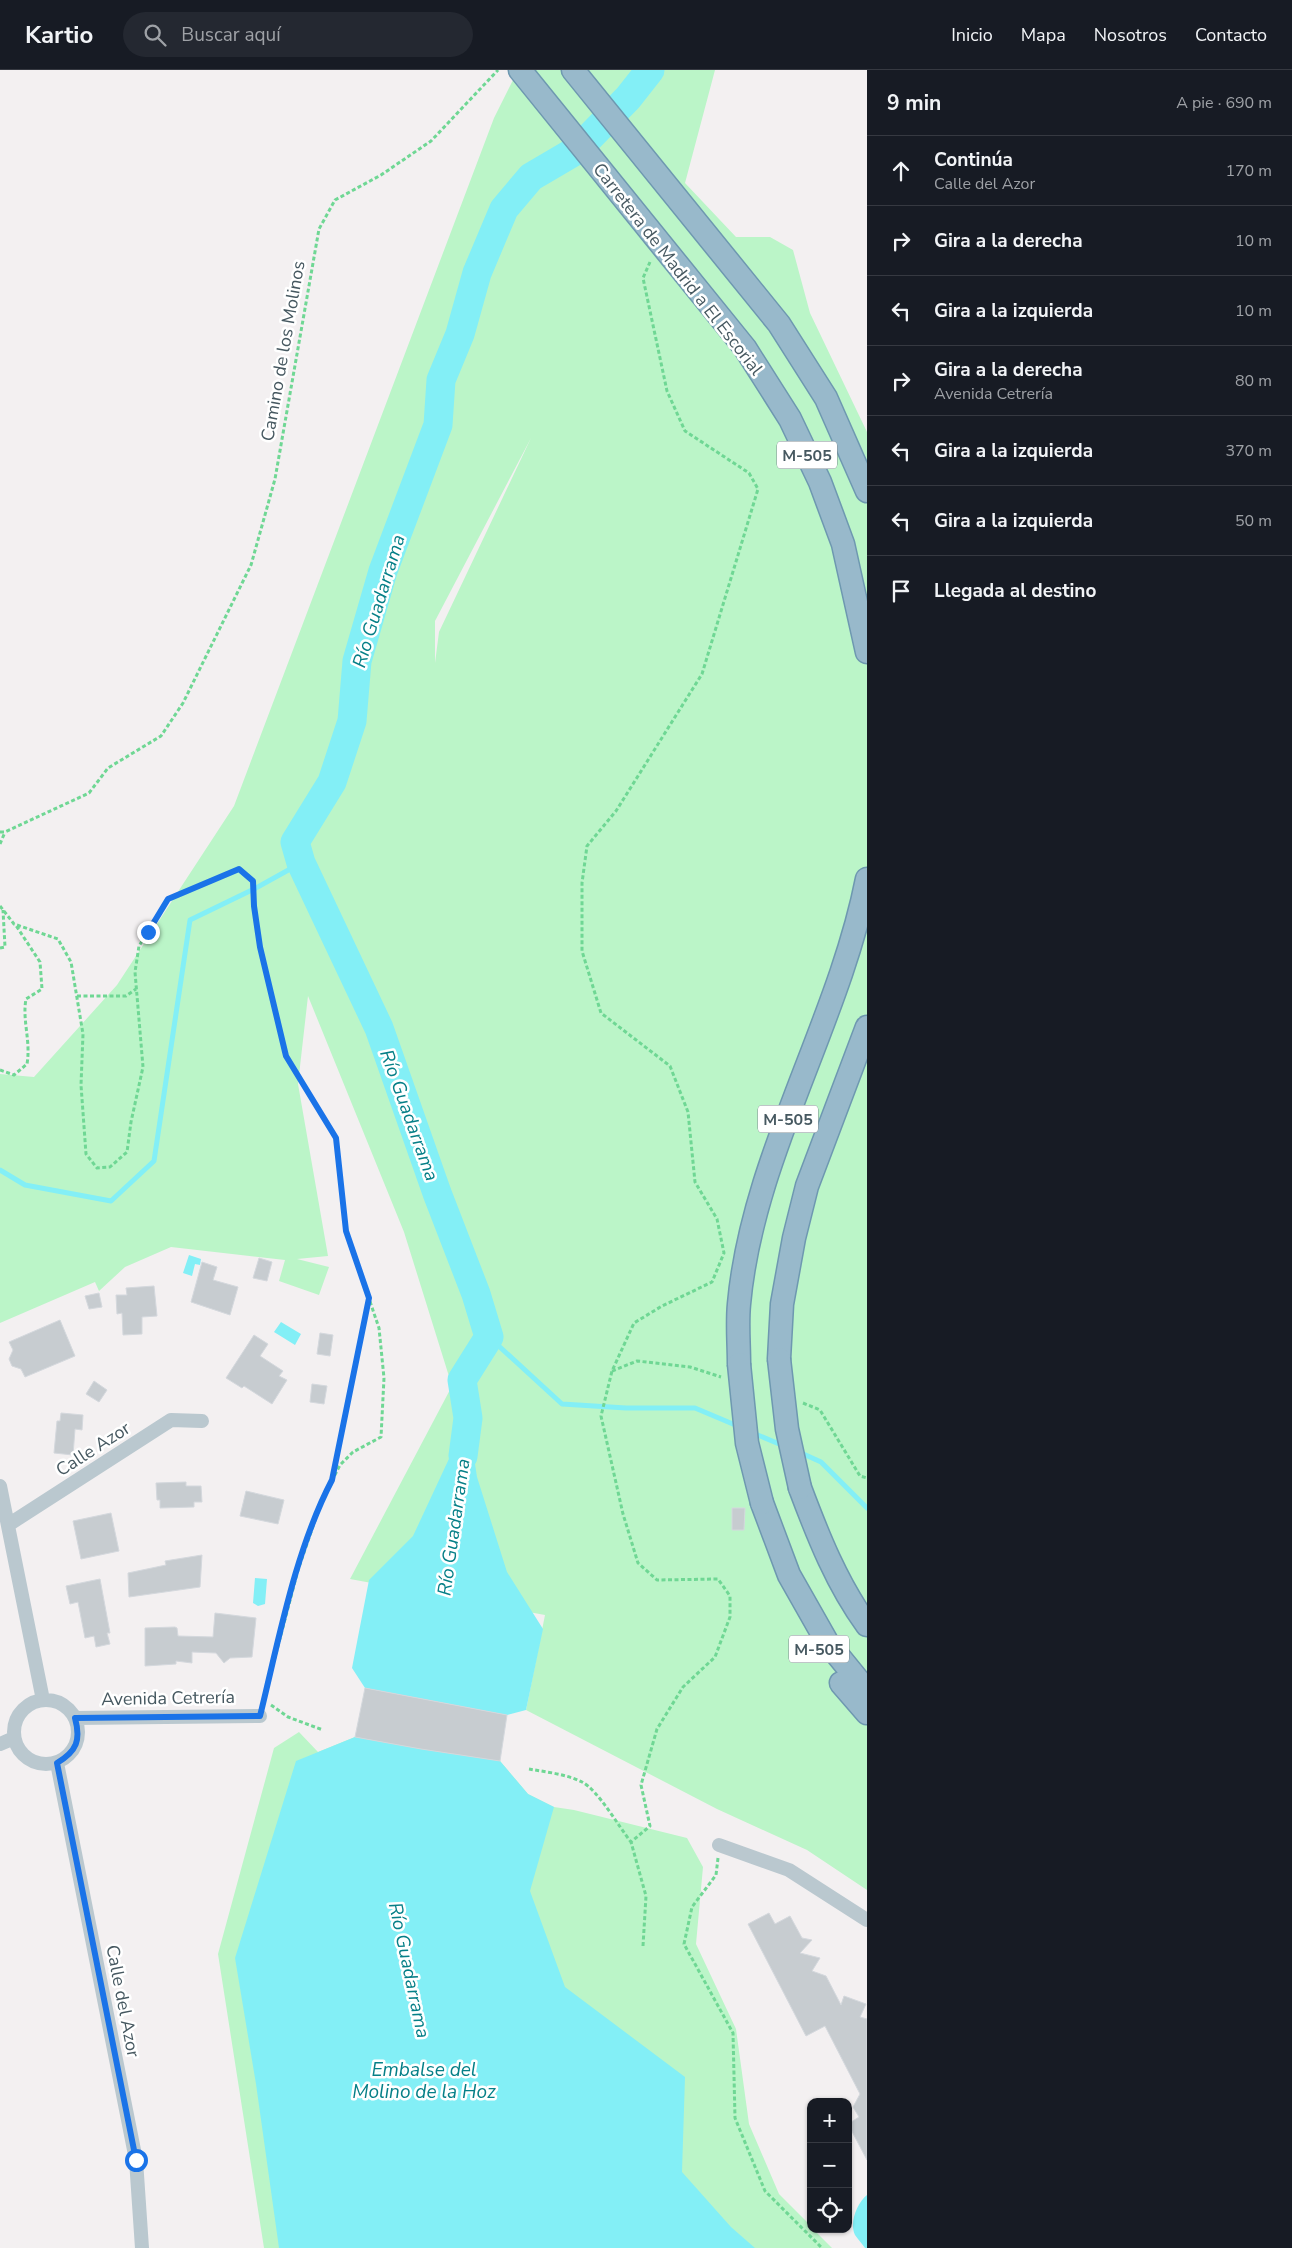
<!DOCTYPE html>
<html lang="es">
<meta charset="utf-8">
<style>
:root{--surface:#171b24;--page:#242831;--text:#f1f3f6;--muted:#9ea1a6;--line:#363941}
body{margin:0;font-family:"Nunito Sans",sans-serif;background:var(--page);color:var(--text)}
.controls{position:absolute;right:15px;bottom:15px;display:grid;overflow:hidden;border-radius:10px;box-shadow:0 1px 4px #0004}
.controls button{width:45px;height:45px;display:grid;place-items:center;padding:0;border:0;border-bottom:1px solid var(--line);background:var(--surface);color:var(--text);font:25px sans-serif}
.stop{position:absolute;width:15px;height:15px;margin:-11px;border:4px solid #1a73e8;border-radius:50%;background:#fff}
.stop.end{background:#1a73e8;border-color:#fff;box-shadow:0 1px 5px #0008}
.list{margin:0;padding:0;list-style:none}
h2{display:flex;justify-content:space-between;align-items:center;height:65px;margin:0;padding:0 20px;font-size:21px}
h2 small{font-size:16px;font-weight:400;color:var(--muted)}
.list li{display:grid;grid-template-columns:32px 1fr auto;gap:15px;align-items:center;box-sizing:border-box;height:70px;padding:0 20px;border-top:1px solid var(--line)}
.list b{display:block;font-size:19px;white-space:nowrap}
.list p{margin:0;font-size:16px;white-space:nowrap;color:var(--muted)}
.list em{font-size:16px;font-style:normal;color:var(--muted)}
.icon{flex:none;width:28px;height:28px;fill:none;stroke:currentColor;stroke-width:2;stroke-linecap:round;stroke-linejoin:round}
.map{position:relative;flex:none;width:867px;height:2178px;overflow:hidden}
header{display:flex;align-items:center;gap:30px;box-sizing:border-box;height:70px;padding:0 25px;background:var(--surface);border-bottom:1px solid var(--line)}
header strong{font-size:24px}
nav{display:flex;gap:28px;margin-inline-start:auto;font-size:18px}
.search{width:350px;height:45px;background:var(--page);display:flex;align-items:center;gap:12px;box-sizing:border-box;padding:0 18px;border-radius:28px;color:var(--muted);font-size:19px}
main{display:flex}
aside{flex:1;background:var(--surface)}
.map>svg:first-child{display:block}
.green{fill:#bbf5c8;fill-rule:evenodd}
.water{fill:#83eff6}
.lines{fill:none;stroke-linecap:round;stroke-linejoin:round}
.stream{stroke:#83eff6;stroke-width:5}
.river{stroke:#83eff6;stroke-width:29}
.building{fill:#c7ccd0;stroke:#d4d8dd}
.trunk-casing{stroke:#6e98b0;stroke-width:25}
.path{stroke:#6fd794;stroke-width:3;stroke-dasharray:4 2.5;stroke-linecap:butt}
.minor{stroke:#bac8cf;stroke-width:14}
.trunk{stroke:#98b9cb;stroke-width:22}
.trunk-bridge-casing{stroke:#6e98b0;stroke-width:25;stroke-linecap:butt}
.trunk-bridge{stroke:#98b9cb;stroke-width:22}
.route{stroke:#1a73e8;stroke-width:6}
.labels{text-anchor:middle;stroke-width:5;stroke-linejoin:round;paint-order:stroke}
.shield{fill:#fff;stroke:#7e8a90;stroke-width:1}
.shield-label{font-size:16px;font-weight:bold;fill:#465860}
.street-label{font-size:18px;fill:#465860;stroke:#fff}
.water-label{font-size:19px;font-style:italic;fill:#057f87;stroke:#fff}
</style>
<header>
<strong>Kartio</strong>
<div class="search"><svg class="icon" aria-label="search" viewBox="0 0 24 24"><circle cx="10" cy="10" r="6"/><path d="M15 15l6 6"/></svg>Buscar aquí</div>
<nav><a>Inicio</a><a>Mapa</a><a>Nosotros</a><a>Contacto</a></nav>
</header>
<main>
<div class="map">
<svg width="867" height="2178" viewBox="0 0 867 2178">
<rect width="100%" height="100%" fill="#f3f0f1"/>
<path class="green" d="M 518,0 L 715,0 L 685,113 L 736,167 L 770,167 L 793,180 L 810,243 L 867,362 L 867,1820 L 807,1780 L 717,1739 L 526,1640 L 545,1545 L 350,1509 L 452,1316 L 404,1162 L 308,926 L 298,1014 L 328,1186 L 297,1189 L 329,1197 L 319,1225 L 279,1211 L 285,1190 L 171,1177 L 125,1197 L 99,1221 L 95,1212 L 0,1253 L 0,1004 L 34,1007 L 117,915 L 234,736 L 494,48 ZM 531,368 L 439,562 L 435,593 L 435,551 Z
M 299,1662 L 318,1682 L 355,1667 L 500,1691 L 528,1724 L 554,1737 L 574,1740 L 687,1768 L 703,1797 L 696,1874 L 736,1959 L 749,2054 L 779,2124 L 811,2156 L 811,2159 L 813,2159 L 832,2178 L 264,2178 L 218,1884 L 274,1678 Z"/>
<path class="water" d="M 189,1185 L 201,1189 L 200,1195 L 195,1194 L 192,1206 L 183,1203 Z
M 281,1252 L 301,1264 L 295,1275 L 274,1262 Z
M 468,1348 L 477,1407 L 507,1502 L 543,1559 L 526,1640 L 507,1645 L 365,1618 L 352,1598 L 369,1510 L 413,1466 Z
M 255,1508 L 267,1509 L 265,1534 L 258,1536 L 253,1533 Z
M 355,1667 L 421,1679 L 500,1691 L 528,1724 L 554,1737 L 530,1821 L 565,1917 L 685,2007 L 682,2102 L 731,2157 L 755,2178 L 279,2178 L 256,2014 L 235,1888 L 296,1691 Z
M 867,2125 L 867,2178 L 865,2178 C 862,2174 858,2169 855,2165 C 849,2153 857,2133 867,2125 Z"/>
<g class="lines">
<path class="stream" d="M 0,1100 L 25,1115 L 111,1131 L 154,1091 L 190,850 L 254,819 L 301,793
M 489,1267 L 562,1334 L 626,1338 L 695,1338 L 740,1357
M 753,1363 L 784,1376
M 799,1382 L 821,1392 L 867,1438"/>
<path class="river" d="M 463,1386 L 468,1348 L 462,1310 L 489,1267 L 476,1224 L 437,1123 L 379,958 L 301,793 L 295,772 L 332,712 L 352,651 L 357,591 L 383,501 L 438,355 L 441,310 L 460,264 L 477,203 L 504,139 L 531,107 L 577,80 L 628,28 L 650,0"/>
</g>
<path class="building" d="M 259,1188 L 272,1192 L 267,1211 L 253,1208 Z
M 202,1192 L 217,1197 L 213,1210 L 238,1217 L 230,1245 L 191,1232 Z
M 154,1216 L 157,1246 L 142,1247 L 142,1264 L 123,1265 L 122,1243 L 117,1244 L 116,1225 L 127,1225 L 126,1218 Z
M 99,1223 L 102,1237 L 89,1239 L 85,1226 Z
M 60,1250 L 75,1286 L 25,1307 L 21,1299 L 12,1296 L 9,1289 L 13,1280 L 9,1272 Z
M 320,1263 L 333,1265 L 330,1286 L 317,1284 Z
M 254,1265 L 268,1274 L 260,1286 L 283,1301 L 279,1306 L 287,1310 L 272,1334 L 244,1316 L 242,1318 L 226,1308 Z
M 94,1311 L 107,1320 L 99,1332 L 86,1324 Z
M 312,1314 L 327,1316 L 324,1334 L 310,1332 Z
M 61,1343 L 83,1345 L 82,1360 L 75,1359 L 73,1385 L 54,1383 L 57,1351 L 60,1351 Z
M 186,1412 L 186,1416 L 201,1416 L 202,1432 L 194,1432 L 194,1437 L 160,1438 L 160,1430 L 157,1430 L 156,1413 Z
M 246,1421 L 284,1430 L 278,1454 L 240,1446 Z
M 732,1438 L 745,1438 L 744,1460 L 732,1460 Z
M 111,1443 L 119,1481 L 81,1489 L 73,1451 Z
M 202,1485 L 200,1517 L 129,1527 L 128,1503 L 166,1495 L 165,1491 Z
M 100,1509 L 110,1563 L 107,1563 L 110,1574 L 96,1577 L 94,1566 L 85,1568 L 78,1532 L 70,1534 L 66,1516 Z
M 215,1543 L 256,1548 L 252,1587 L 230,1588 L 224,1593 L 216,1583 L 192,1582 L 192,1593 L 176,1591 L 176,1594 L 145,1596 L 145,1558 L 175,1557 L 177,1558 L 178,1566 L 213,1567 Z
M 365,1618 L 507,1645 L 500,1691 L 421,1679 L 355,1667 Z
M 769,1843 L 775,1854 L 790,1846 L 802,1868 L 812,1870 L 800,1883 L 820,1888 L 812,1901 L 826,1906 L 841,1935 L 844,1926 L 866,1934 L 860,1947 L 867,1949 L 867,2090 L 848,2054 L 859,2047 L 853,2037 L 860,2024 L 825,1956 L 806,1966 L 748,1854 Z"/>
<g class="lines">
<g class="trunk-casing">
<path id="trunk" d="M 520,0 L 745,278 L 790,349 L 820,412 L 843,474 L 867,582
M 573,0 L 779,254 L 826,328 L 867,421
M 779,1289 L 782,1234 L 794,1168 L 807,1116 L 867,957
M 739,1294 C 739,1274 737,1254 739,1234 C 752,1088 839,952 867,809
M 800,1418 C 818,1466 837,1514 867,1555
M 762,1433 L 789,1505 L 827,1572 L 867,1621
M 841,1613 L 867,1643"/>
</g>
<path class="path" d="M 0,762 L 5,762 L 89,723 L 108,698 L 161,666 L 183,633 L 251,495 L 275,409 L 319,159 L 335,130 L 381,105 L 431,71 L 498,0
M 0,774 L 5,762
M 0,836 L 14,854 L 58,869 L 71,892 L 83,964 L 81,1015 L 86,1084 L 97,1098 L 110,1097 L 127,1082 L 131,1052 L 143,997 L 135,902 L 139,876 L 168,829 L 239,799 L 253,811 L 254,836 L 260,877 L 286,986 L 336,1068 L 346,1161 L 379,1258 L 384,1308 L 381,1367 L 353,1382 L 340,1395 L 322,1430 L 298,1500 L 263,1633
M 0,878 L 5,877 L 3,840
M 77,926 L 126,926 L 136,919
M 0,1000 L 14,1005 L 27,994 C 31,971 22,950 26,929 L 42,919 L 40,892 L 15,854
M 612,1301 L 637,1291 L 690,1297 L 721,1307
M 803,1333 L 820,1340 L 860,1406 L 867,1408
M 333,1405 L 369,1230
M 271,1635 L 288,1647 L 323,1660
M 529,1699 C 546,1702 566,1704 582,1712 C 598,1720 619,1757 631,1772
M 718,1788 L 716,1805 L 692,1837 L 684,1874 L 733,1963 L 735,2048 L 765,2121 L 822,2178
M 643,1876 L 646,1826 L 631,1772 L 650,1756 L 641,1715 L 657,1659 L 683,1617 L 715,1587 L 730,1547 L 730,1526 L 718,1509 L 657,1510 L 638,1493 L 623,1444 L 601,1346 L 612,1301 L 634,1253 L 662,1236 L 712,1212 L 724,1183 L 717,1149 L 695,1112 L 688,1042 L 670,996 L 601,943 L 582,881 L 582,813 L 587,776 L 616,741 L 702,604 L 758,419 L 749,403 L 685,361 L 667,321 L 643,208 L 650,192"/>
<path class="minor" d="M 0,1416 L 43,1630
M 8,1455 L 171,1350 L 202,1351
M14 1662a32 32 0 1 1 64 0a32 32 0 1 1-64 0Z
M 75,1648 L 260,1646
M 0,1674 L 14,1668
M 57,1693 L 136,2090 L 142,2178
M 719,1775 L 789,1800 L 867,1850"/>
<use href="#trunk" class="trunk"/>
<g class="trunk-bridge-casing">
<path id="trunk-bridge" d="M 779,1289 L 787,1359 L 800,1418
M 739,1294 L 747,1373 L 762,1433"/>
</g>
<use href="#trunk-bridge" class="trunk-bridge"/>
</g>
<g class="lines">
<path class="route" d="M 136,2090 L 57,1693 C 77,1681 81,1670 75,1648 L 260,1646 C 279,1569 295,1481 332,1410 L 369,1228 L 346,1161 L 336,1068 L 286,986 L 260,877 L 254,836 L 253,811 L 239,799 L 168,829 L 148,862"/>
</g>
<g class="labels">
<g class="shield">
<rect x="777" y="371.5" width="60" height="27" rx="4"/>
<rect x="758" y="1035.5" width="60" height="27" rx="4"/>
<rect x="789" y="1565.5" width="60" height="27" rx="4"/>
</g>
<g class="shield-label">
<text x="807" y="391">M-505</text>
<text x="788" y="1055">M-505</text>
<text x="819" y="1585">M-505</text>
</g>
<g class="street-label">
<text transform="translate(678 199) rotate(52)" y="6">Carretera de Madrid a El Escorial</text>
<text transform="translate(283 281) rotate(-80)" y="6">Camino de los Molinos</text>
<text transform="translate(93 1379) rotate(-33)" y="6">Calle Azor</text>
<text transform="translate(168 1628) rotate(-1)" y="6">Avenida Cetrería</text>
<text transform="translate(123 1931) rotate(79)" y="6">Calle del Azor</text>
</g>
<g class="water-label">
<text transform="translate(378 531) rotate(-73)" y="7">Río Guadarrama</text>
<text transform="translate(410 1045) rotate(70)" y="7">Río Guadarrama</text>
<text transform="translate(453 1457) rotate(-82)" y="7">Río Guadarrama</text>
<text transform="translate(410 1900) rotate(78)" y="7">Río Guadarrama</text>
<text x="424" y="2006">Embalse del<tspan x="424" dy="22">Molino de la Hoz</tspan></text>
</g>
</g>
</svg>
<div class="controls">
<button>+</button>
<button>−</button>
<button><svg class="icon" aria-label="locate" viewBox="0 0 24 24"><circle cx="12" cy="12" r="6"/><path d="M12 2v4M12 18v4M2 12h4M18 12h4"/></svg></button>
</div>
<div class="stop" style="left:136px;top:2090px"></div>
<div class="stop end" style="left:148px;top:862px"></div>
</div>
<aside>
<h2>9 min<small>A pie · 690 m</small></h2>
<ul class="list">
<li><svg class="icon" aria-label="ahead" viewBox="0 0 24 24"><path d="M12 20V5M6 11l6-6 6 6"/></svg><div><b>Continúa</b><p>Calle del Azor</p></div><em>170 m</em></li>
<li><svg class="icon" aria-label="right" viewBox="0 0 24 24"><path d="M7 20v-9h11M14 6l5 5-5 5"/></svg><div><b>Gira a la derecha</b></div><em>10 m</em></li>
<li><svg class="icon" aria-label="left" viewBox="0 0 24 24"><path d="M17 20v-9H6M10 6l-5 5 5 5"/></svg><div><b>Gira a la izquierda</b></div><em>10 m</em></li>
<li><svg class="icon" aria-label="right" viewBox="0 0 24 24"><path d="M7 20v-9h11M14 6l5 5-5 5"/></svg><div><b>Gira a la derecha</b><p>Avenida Cetrería</p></div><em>80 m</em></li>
<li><svg class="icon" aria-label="left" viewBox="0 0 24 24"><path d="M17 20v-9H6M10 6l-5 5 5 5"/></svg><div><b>Gira a la izquierda</b></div><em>370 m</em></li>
<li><svg class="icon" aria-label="left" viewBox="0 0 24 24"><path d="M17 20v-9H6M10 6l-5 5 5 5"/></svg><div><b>Gira a la izquierda</b></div><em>50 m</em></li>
<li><svg class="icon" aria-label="arrive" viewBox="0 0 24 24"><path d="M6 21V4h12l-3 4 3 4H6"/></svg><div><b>Llegada al destino</b></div></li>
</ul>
</aside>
</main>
